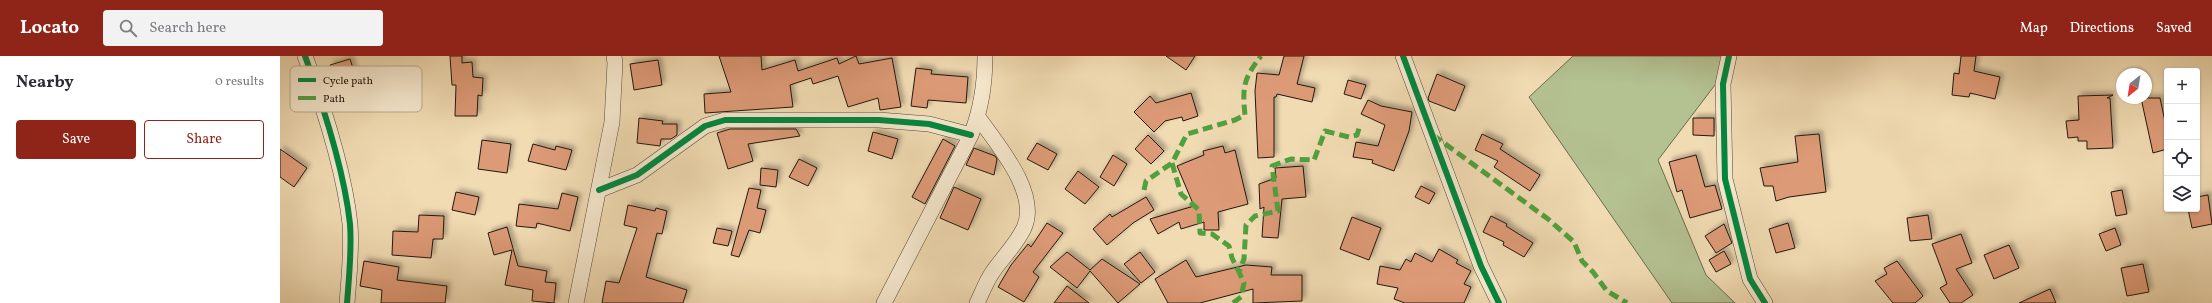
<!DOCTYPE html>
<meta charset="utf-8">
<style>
:root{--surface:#fff;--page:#f2f2f3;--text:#2b2b33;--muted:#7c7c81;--line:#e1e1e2;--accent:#8f2418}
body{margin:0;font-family:Vollkorn,serif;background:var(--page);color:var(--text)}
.controls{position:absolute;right:12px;top:12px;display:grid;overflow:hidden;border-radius:4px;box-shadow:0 1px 3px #0004}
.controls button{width:36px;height:36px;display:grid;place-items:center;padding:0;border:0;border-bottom:1px solid var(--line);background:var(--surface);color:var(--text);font:20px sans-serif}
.compass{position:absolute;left:1836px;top:12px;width:36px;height:36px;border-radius:50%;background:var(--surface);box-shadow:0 1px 3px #0004;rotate:210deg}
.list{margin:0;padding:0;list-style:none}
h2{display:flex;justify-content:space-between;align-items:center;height:52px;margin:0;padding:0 16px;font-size:17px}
h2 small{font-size:13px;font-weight:400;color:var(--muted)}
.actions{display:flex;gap:8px;padding:12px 16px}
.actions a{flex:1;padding:9px 0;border:1px solid var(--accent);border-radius:4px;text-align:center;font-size:14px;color:var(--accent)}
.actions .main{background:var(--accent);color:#fff}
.icon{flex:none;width:22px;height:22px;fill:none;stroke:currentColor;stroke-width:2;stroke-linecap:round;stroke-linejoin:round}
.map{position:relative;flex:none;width:1932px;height:247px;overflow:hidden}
header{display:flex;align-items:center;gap:24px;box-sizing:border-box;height:56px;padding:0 20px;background:var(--accent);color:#fff}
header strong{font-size:19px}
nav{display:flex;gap:22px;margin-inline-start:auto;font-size:14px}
.search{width:280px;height:36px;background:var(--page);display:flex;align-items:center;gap:10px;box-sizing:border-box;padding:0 14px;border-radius:4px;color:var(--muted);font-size:15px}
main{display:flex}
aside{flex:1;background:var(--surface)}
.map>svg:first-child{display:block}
.green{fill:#b4c191;stroke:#6b6c4f}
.building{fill:#dd9a77;stroke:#22180d;filter:url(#shadow)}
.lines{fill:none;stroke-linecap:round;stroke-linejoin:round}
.street-casing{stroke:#564936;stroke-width:16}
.street{stroke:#f6e8ce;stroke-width:15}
.quiet{stroke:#50a13e;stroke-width:5;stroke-dasharray:10 5;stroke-linecap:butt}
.cycleway-casing{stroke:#f6e8ce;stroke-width:8}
.cycleway{stroke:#00873e;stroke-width:6}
.key{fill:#f6e8ce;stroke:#b6aa94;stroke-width:1}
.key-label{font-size:11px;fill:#22180d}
</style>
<header>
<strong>Locato</strong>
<div class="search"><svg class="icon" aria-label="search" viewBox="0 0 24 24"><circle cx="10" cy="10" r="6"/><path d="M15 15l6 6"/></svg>Search here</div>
<nav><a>Map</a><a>Directions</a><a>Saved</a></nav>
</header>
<main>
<aside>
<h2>Nearby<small>0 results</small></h2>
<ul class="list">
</ul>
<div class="actions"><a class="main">Save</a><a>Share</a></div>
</aside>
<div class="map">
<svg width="1932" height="247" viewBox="0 0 1932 247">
<defs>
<filter id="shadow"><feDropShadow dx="3.5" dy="-3.5" stdDeviation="2" flood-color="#0004"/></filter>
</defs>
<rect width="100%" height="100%" fill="#f1dbb3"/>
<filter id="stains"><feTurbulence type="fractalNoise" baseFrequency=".005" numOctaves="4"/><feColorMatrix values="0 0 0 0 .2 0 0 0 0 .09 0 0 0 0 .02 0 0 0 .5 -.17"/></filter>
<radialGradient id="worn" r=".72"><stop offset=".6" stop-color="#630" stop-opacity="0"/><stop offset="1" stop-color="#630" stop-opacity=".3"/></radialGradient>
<path class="green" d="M 1293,0 L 1457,0 L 1378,104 L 1426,219 L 1455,247 L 1392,247 L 1249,41 Z"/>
<path class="building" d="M 170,0 L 182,0 L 182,7 L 192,6 L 193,21 L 203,22 L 202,40 L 198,39 L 197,60 L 175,60 L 176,29 L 172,29 Z
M 439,0 L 481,0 L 482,14 L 515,4 L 518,15 L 557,2 L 559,8 L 576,0 L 579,8 L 612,2 L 621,51 L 600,54 L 598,42 L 568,51 L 558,20 L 533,28 L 531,22 L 510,29 L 513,51 L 425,57 L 424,38 L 451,36 Z
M 886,0 L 915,0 L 906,14 Z
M 1004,0 L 1024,0 L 1017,28 L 1035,32 L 1032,46 L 997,38 L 996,41 L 994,41 L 994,101 L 978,102 L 975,35 L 977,17 L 999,19 Z
M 1681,0 L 1696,0 L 1694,15 L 1720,21 L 1715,43 L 1690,37 L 1689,41 L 1672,39 L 1674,17 L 1679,18 Z
M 70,3 L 78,28 L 58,34 L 50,9 Z
M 378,4 L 382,29 L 354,34 L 350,8 Z
M 636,12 L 652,14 L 651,18 L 688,21 L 686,47 L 648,44 L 647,52 L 631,50 Z
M 1157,18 L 1185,30 L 1175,55 L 1149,45 L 1148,42 Z
M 1068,24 L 1086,29 L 1081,43 L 1064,38 Z
M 911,37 L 918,60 L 903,65 L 902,61 L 885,65 L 874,76 L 854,56 L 870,40 L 876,47 Z
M 1833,39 L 1827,42 L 1830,42 L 1833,92 L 1807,93 L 1807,85 L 1798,85 L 1798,81 L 1788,82 L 1786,65 L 1799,64 L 1798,40 Z
M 1861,42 L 1880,42 L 1887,75 L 1887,93 L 1873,97 Z
M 1088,44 L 1101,50 L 1132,56 L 1129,75 L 1114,115 L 1092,107 L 1093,104 L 1073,101 L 1076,86 L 1098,90 L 1105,69 L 1081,58 Z
M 359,62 L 383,65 L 382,68 L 397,68 L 397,79 L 391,83 L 381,83 L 380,90 L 357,87 Z
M 1413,62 L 1434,62 L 1434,80 L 1413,79 Z
M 450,73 L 516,73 L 520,80 L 468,88 L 473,105 L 448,113 L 437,77 Z
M 593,76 L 618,83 L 612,103 L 588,95 Z
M 1202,78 L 1223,88 L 1220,93 L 1260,119 L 1250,135 L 1214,111 L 1218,105 L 1195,94 Z
M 1539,78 L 1546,136 L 1509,141 L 1496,145 L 1493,130 L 1484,130 L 1480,112 L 1518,106 L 1515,80 Z
M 868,79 L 884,95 L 871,108 L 855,93 Z
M 663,83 L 675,90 L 645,148 L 632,141 Z
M 202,84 L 231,88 L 227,117 L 198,113 Z
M 757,87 L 777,98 L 768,114 L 747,103 Z
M 253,88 L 275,94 L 276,90 L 292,94 L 286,114 L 248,105 Z
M 943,90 L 945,97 L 955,94 L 968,148 L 938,156 L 939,174 L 924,174 L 924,166 L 901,173 L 899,166 L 878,178 L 870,163 L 914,150 L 897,110 L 924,99 L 923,95 Z
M 694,92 L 715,100 L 717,103 L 714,119 L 686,109 Z
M 0,93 L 27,112 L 14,131 L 0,121 Z
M 833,99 L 847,108 L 834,130 L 820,121 Z
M 1416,99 L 1425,131 L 1435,129 L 1442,153 L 1410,162 L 1402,134 L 1397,136 L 1389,106 Z
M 519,103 L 537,112 L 528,130 L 509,121 Z
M 1023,110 L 1026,141 L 1002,143 L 998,182 L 982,181 L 984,151 L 980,153 L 979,128 L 996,122 L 995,112 Z
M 481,112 L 498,114 L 496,131 L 480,129 Z
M 798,115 L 819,131 L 805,148 L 785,133 Z
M 1141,130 L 1155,137 L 1149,148 L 1135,141 Z
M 674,131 L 701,143 L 688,174 L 660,162 Z
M 469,132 L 481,134 L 477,152 L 486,154 L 480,177 L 469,174 L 459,201 L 451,199 Z
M 1842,134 L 1847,158 L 1836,160 L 1831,136 Z
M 176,136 L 199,141 L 195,159 L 172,154 Z
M 282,137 L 298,141 L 290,175 L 257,167 L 256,172 L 236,170 L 239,148 L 278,153 Z
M 1928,139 L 1932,168 L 1912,172 L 1908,153 L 1917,153 L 1917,141 Z
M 866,141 L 874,154 L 853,167 L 827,189 L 813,173 L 830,158 L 832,161 Z
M 348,149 L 375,155 L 376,152 L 387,155 L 382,178 L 377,177 L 366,221 L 407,234 L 403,247 L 322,247 L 326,225 L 339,227 L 357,172 L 344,169 Z
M 139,159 L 164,160 L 163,183 L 153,183 L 151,202 L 112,199 L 113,175 L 138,176 Z
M 1648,159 L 1652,183 L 1630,185 L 1627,162 Z
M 1211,160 L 1227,168 L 1226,170 L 1253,187 L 1244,201 L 1223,189 L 1224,186 L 1203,176 Z
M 1072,161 L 1101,172 L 1089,204 L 1060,193 Z
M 767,167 L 783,177 L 753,216 L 759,221 L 744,246 L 718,231 L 731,209 L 748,188 L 751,191 Z
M 1508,167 L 1515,192 L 1496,197 L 1489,173 Z
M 1444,168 L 1452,187 L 1436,197 L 1425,180 Z
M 227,171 L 238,210 L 267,215 L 265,226 L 276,227 L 274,247 L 252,245 L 253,234 L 225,229 L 232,194 L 214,199 L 208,177 Z
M 437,172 L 452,175 L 448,190 L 433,187 Z
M 1835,172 L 1841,189 L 1826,195 L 1819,178 Z
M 1681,178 L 1692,207 L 1676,213 L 1693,239 L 1681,247 L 1670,247 L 1660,232 L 1667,228 L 1652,188 Z
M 1729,189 L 1739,212 L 1714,223 L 1704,199 Z
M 1159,193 L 1178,204 L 1176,207 L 1191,215 L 1184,228 L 1191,231 L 1184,247 L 1125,247 L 1114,243 L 1118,232 L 1097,228 L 1100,210 L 1120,214 L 1126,203 L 1131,206 L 1135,197 L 1152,206 Z
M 1444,195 L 1451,208 L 1436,216 L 1429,204 Z
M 787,196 L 810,214 L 822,203 L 860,228 L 838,247 L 810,215 L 797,232 L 770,211 Z
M 860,196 L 875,216 L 861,227 L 844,208 Z
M 906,204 L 916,221 L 966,209 L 992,211 L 991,219 L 1022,219 L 1022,245 L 973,247 L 973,233 L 920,247 L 888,247 L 875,223 Z
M 84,205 L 119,211 L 117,224 L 167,230 L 165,247 L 101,247 L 102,234 L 80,230 Z
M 1617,205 L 1643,240 L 1635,247 L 1613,247 L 1595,225 L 1607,218 L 1604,212 Z
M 1863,208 L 1869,236 L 1847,240 L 1841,212 Z
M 787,230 L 809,247 L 774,247 Z
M 1770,233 L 1776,247 L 1739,247 Z"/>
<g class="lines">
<g class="street-casing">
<path id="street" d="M 25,0 C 44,52 64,113 70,168 C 72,194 69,221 67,247
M 1123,0 L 1201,210 L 1219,247
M 1449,0 L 1443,28 L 1445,123 L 1470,223 L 1485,247
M 319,134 L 357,119 L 425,70 L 445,64 L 599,64 L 649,68 L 691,79
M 296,247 L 332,66 L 335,7 L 334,0
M 604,247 L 691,79 C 701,54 705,28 705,0
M 697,247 C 702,237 706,226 712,217 C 722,202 736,189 744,172 C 760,137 717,88 698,61"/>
</g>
<use href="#street" class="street"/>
<path class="quiet" d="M 1153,79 L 1268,163 L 1294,186 L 1302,205 L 1313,216 L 1327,235 L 1347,247
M 892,107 L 901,138 L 919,154 L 920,177 L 932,178 L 949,190 L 952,202 L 959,216
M 864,134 L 866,125 L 892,107 L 907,78 L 955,64 L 965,59 C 962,30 964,22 981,0
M 953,247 L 961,241 L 964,227 L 959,216 L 964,203 L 966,169 L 975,160 L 998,155 L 992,110 L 1011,103 L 1034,104 L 1045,75 L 1069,81 L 1077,79 L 1080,69"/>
<g class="cycleway-casing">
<path id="cycleway" d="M 25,0 C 44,52 64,113 70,168 C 72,194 69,221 67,247
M 1123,0 L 1201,210 L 1219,247
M 1449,0 L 1443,28 L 1445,123 L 1470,223 L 1485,247
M 319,134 L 357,119 L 425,70 L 445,64 L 599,64 L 649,68 L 691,79"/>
</g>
<use href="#cycleway" class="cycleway"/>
</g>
<rect x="10" y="10" width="132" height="46" rx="6" class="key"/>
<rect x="18" y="22" width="18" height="4" fill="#00873e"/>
<rect x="18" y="40" width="18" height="4" fill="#50a13e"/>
<g class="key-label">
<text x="43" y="28">Cycle path</text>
<text x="43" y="46">Path</text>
</g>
<rect width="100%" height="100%" filter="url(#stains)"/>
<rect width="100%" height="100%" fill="url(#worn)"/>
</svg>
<div class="controls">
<button>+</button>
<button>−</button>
<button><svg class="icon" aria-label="locate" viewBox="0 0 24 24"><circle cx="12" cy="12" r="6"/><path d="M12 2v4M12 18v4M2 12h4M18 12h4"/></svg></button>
<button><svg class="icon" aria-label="layers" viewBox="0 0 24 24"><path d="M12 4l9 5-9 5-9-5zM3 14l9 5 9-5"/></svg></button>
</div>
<svg class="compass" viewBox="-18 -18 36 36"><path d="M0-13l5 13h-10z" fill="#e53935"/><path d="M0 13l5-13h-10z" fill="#7c7c81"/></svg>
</div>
</main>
